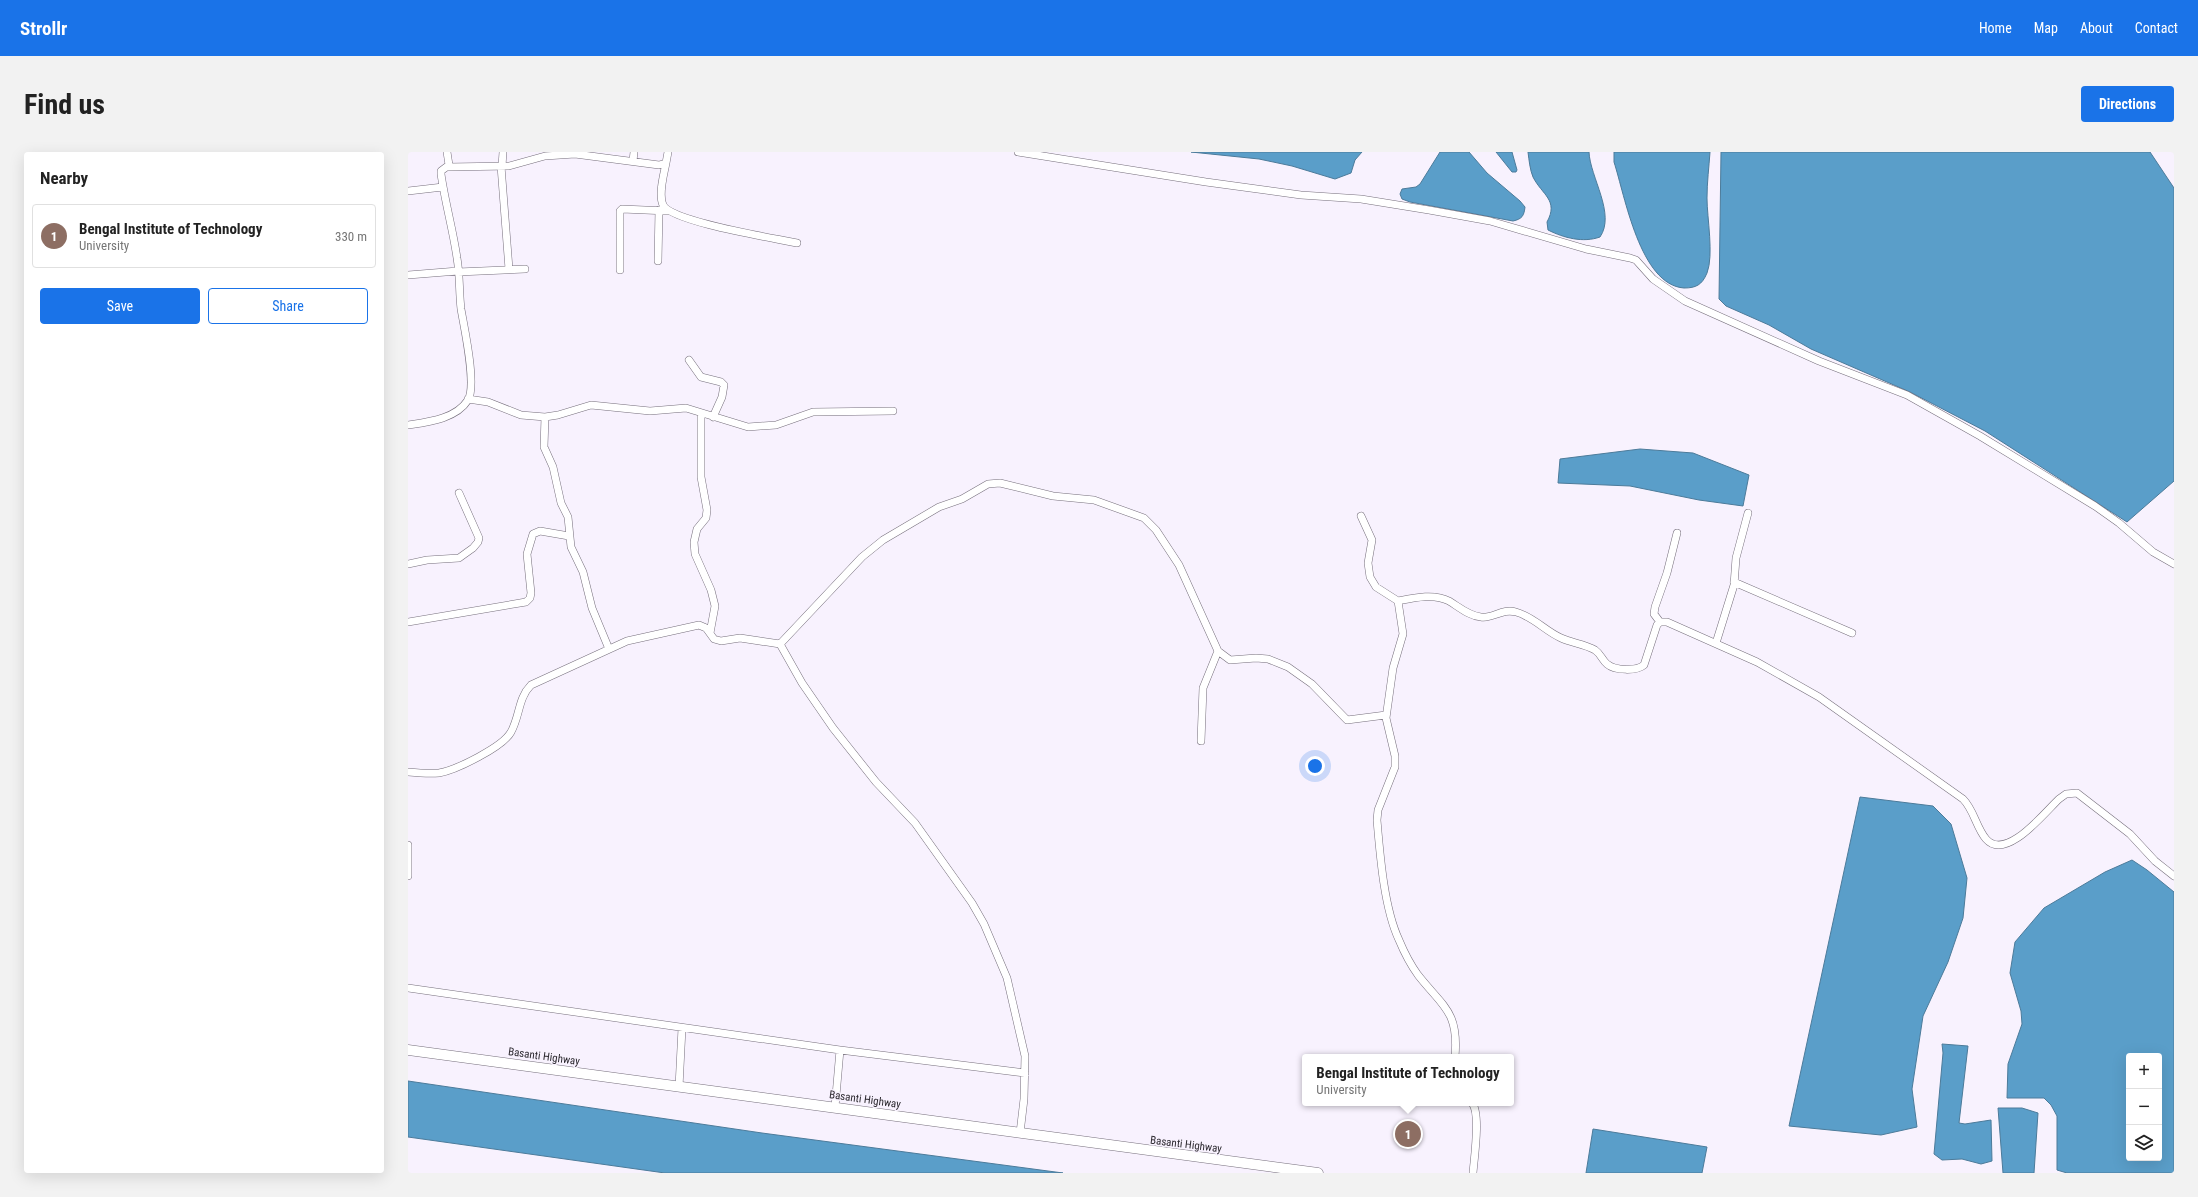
<!DOCTYPE html>
<meta charset="utf-8">
<style>
:root{--surface:#fff;--page:#f2f2f2;--text:#222;--muted:#767676;--line:#e0e0e0;--accent:#1a73e8}
body{margin:0;font-family:"Roboto Condensed",sans-serif;background:var(--page);color:var(--text)}
.controls{position:absolute;right:12px;bottom:12px;display:grid;overflow:hidden;border-radius:4px;box-shadow:0 4px 16px #0002}
.controls button{width:36px;height:36px;display:grid;place-items:center;padding:0;border:0;border-bottom:1px solid var(--line);background:var(--surface);color:var(--text);font:20px sans-serif}
.you{position:absolute;left:907px;top:614px;width:14px;height:14px;margin:-10px;border:3px solid #fff;border-radius:50%;background:#1a73e8;box-shadow:0 0 0 6px #1a73e833}
.badge{display:grid;place-items:center;width:26px;height:26px;border-radius:50%;background:var(--accent);color:#fff;font-size:13px;font-weight:700}
.pin{position:absolute;translate:-50% -50%;border:2px solid #fff;box-shadow:0 1px 4px #0006}
.popup{position:absolute;left:894px;top:902px;width:212px;height:52px;box-sizing:border-box;display:grid;place-content:center;border-radius:4px;background:var(--surface);filter:drop-shadow(0 1px 3px #0005);font-size:13px;white-space:nowrap;color:var(--muted)}
.popup b{font-size:15px;color:var(--text)}
.popup::after{content:'';position:absolute;left:50%;top:100%;margin-left:-8px;border:8px solid transparent;border-top-color:var(--surface)}
.list{margin:0;padding:0;list-style:none}
h2{display:flex;justify-content:space-between;align-items:center;height:52px;margin:0;padding:0 16px;font-size:17px}
h2 small{font-size:13px;font-weight:400;color:var(--muted)}
.list li{display:grid;grid-template-columns:26px 1fr auto;gap:12px;align-items:center;box-sizing:border-box;height:64px;margin:0 8px 8px;padding:0 8px;border:1px solid var(--line);border-radius:4px}
.list b{display:block;font-size:15px;white-space:nowrap}
.list p{margin:0;font-size:13px;white-space:nowrap;color:var(--muted)}
.list em{font-size:13px;font-style:normal;color:var(--muted)}
.actions{display:flex;gap:8px;padding:12px 16px}
.actions a{flex:1;padding:9px 0;border:1px solid var(--accent);border-radius:4px;text-align:center;font-size:14px;color:var(--accent)}
.actions .main{background:var(--accent);color:#fff}
.icon{flex:none;width:22px;height:22px;fill:none;stroke:currentColor;stroke-width:2;stroke-linecap:round;stroke-linejoin:round}
.map{position:relative;flex:none;width:1766px;height:1021px;overflow:hidden;border-radius:4px}
header{display:flex;align-items:center;gap:24px;box-sizing:border-box;height:56px;padding:0 20px;background:var(--accent);color:#fff}
header strong{font-size:19px}
nav{display:flex;gap:22px;margin-inline-start:auto;font-size:14px}
.intro{display:flex;align-items:center;justify-content:space-between;box-sizing:border-box;height:96px;padding:0 24px}
h1{margin:0;font-size:28px}
.button{padding:10px 18px;border-radius:4px;background:var(--accent);color:#fff;font-size:14px;font-weight:700}
main{display:flex;gap:24px;padding:0 24px}
aside{flex:1;background:var(--surface);border-radius:4px;box-shadow:0 4px 16px #0002}
.map>svg:first-child{display:block}
.water{fill:#5a9ec9;stroke:#4c7b9a;fill-rule:evenodd}
.lines{fill:none;stroke-linecap:round;stroke-linejoin:round}
.minor-casing{stroke:#766f7c;stroke-width:8}
.primary-casing{stroke:#766f7c;stroke-width:11}
.minor{stroke:#fff;stroke-width:7}
.primary{stroke:#fff;stroke-width:10}
.labels{text-anchor:middle;stroke-width:3;stroke-linejoin:round;paint-order:stroke}
.street-label{font-size:11px;fill:#2b282e;stroke:#f8f2fe}
</style>
<header>
<strong>Strollr</strong>
<nav><a>Home</a><a>Map</a><a>About</a><a>Contact</a></nav>
</header>
<div class="intro"><h1>Find us</h1><a class="button">Directions</a></div>
<main>
<aside>
<h2>Nearby<small></small></h2>
<ul class="list">
<li><span class="badge" style="background:#8d6e63">1</span><div><b>Bengal Institute of Technology</b><p>University</p></div><em>330 m</em></li>
</ul>
<div class="actions"><a class="main">Save</a><a>Share</a></div>
</aside>
<div class="map">
<svg width="1766" height="1021" viewBox="0 0 1766 1021">
<rect width="100%" height="100%" fill="#f8f2fe"/>
<path class="water" d="M 783,0 L 954,0 L 947,8 L 943,21 L 927,27 L 884,14 L 851,7 Z
M 1032,0 L 1061,0 L 1079,21 L 1112,49 L 1117,55 C 1116,64 1114,67 1105,69 L 1002,50 L 994,47 L 992,42 L 994,37 L 1008,35 L 1012,32 Z
M 1088,0 L 1104,0 L 1109,18 L 1108,20 L 1104,20 Z
M 1120,0 L 1181,0 C 1182,25 1208,62 1192,85 C 1175,91 1156,86 1140,78 L 1139,70 C 1151,48 1134,43 1125,25 C 1122,18 1121,8 1120,0 Z
M 1206,0 L 1302,0 C 1301,15 1299,30 1299,46 C 1299,66 1306,103 1299,121 C 1294,133 1288,136 1276,136 C 1232,133 1217,44 1206,10 Z
M 1313,0 L 1742,0 L 1766,36 L 1766,329 L 1719,370 L 1577,279 L 1502,240 L 1403,197 L 1361,173 L 1318,154 L 1311,147 Z
M 1232,297 L 1285,301 L 1341,323 L 1335,354 L 1291,348 L 1222,334 L 1150,331 L 1152,307 Z
M 1452,645 L 1525,654 L 1543,672 L 1559,726 L 1555,766 L 1540,810 L 1515,864 L 1504,937 L 1509,975 L 1473,983 L 1381,974 Z
M 1724,708 L 1739,718 L 1766,740 L 1766,1021 L 1659,1021 L 1649,1018 L 1649,964 L 1643,953 L 1636,946 L 1599,946 L 1600,912 L 1614,872 L 1613,859 L 1602,821 L 1607,790 L 1636,756 L 1697,720 ZM 1721,904 L 1751,904 L 1751,1006 L 1721,1006 Z
M 1534,892 L 1560,894 L 1551,971 L 1557,972 L 1583,968 L 1584,1009 L 1573,1012 L 1554,1007 L 1534,1008 L 1526,1002 L 1535,901 Z
M 0,929 L 354,981 L 655,1021 L 257,1021 L 0,985 Z
M 1590,956 L 1614,956 L 1630,961 L 1626,1021 L 1595,1021 Z
M 1185,977 L 1299,995 L 1294,1021 L 1178,1021 Z"/>
<g class="lines">
<g class="minor-casing">
<path id="minor" d="M 610,0 L 798,30 L 893,43 L 953,47 L 1021,58 L 1082,69 L 1178,97 L 1222,106 L 1228,108 L 1245,127 L 1277,149 L 1411,209 L 1499,243 L 1572,284 L 1687,354 L 1711,371 L 1745,400 L 1766,412
M 225,9 L 226,0
M 258,11 C 256,22 250,42 255,53 C 264,70 366,86 389,91
M 93,14 L 101,117
M 94,14 L 95,0
M 40,15 L 101,14 L 137,4 L 167,2 L 251,13 L 258,11 L 260,0
M 0,39 L 35,35
M 250,109 L 251,58
M 212,118 L 212,59 L 214,57 L 260,59
M 50,120 L 117,117
M 0,123 L 50,119
M 281,208 L 293,225 L 313,230 L 316,233 L 314,245 L 305,265
M 60,247 L 80,250 L 113,263 L 137,265 L 150,263 L 183,253 L 242,259 L 278,256 L 340,275 L 368,273 L 405,260 L 485,259
M 293,261 L 293,325 L 299,358 L 298,366 L 289,377 L 286,390 L 287,402 L 303,438 L 307,454 L 302,481
M 137,265 L 136,295 L 145,315 L 153,351 L 160,365 L 163,395 L 175,420 L 184,456 L 201,497
M 0,273 C 20,270 48,267 60,248 C 69,233 56,175 53,157 C 51,140 52,123 49,106 C 45,78 37,50 33,22 L 33,19 L 41,13 L 39,0
M 953,364 L 964,388 L 960,411 L 962,425 L 968,435 L 990,449 L 995,482 L 985,516 L 978,566 L 987,604 L 987,615 L 970,658 L 969,668 C 972,703 976,756 991,788 C 996,800 1002,812 1010,823 C 1035,855 1051,859 1047,905
M 0,412 L 19,408 L 51,406 L 65,396 L 70,390 L 71,386 L 51,341
M 1326,430 L 1444,481
M 990,449 C 1005,446 1026,441 1041,449 C 1051,455 1061,464 1073,465 C 1085,467 1094,456 1108,460 C 1126,465 1137,479 1153,486 C 1164,491 1177,492 1187,498 C 1193,502 1194,508 1199,512 C 1207,519 1229,519 1236,513 L 1249,473 L 1252,470 L 1259,470 L 1349,510 L 1411,545 L 1555,647 C 1566,658 1568,675 1578,687 C 1598,710 1637,660 1651,647 L 1658,642 L 1669,641 L 1722,682 L 1747,709 L 1766,724
M 0,470 L 118,450 L 122,446 L 123,441 L 119,402 L 125,382 L 132,379 L 161,384
M 1252,470 L 1246,462 L 1247,455 L 1259,421 L 1269,381
M 1308,491 L 1326,433 L 1328,406 L 1340,361
M 372,492 L 454,405 L 475,388 L 531,355 L 554,347 L 580,332 L 592,331 L 645,344 L 686,348 L 736,366 L 748,378 L 771,413 L 810,499 L 822,508 L 848,506 L 860,507 L 880,515 L 904,532 L 939,568 L 978,563
M 793,589 L 795,536 L 810,499
M 0,620 C 10,621 21,622 31,621 C 48,618 95,595 103,580 C 112,564 110,546 123,533 L 219,489 L 291,473 L 298,476 L 306,487 L 313,489 L 332,486 L 372,492 L 394,531 L 425,576 L 468,630 L 507,671 L 564,751 L 576,772 L 599,826 L 617,904 L 616,947 L 612,981
M 0,693 L 0,724
M 0,836 L 432,898 L 617,921
M 271,935 L 274,876
M 1064,951 C 1073,961 1066,1007 1065,1021
M 427,955 L 432,898"/>
</g>
<g class="primary-casing">
<path id="primary" d="M 0,898 L 910,1021"/>
</g>
<use href="#minor" class="minor"/>
<use href="#primary" class="primary"/>
</g>
<g class="labels">
<g class="street-label">
<text transform="translate(136 904) rotate(8)" y="4">Basanti Highway</text>
<text transform="translate(457 947) rotate(8)" y="4">Basanti Highway</text>
<text transform="translate(778 992) rotate(7)" y="4">Basanti Highway</text>
</g>
</g>
</svg>
<div class="controls">
<button>+</button>
<button>−</button>
<button><svg class="icon" aria-label="layers" viewBox="0 0 24 24"><path d="M12 4l9 5-9 5-9-5zM3 14l9 5 9-5"/></svg></button>
</div>
<div class="you"></div>
<div class="pin badge" style="left:1000px;top:982px;background:#8d6e63">1</div>
<div class="popup"><b>Bengal Institute of Technology</b>University</div>
</div>
</main>
